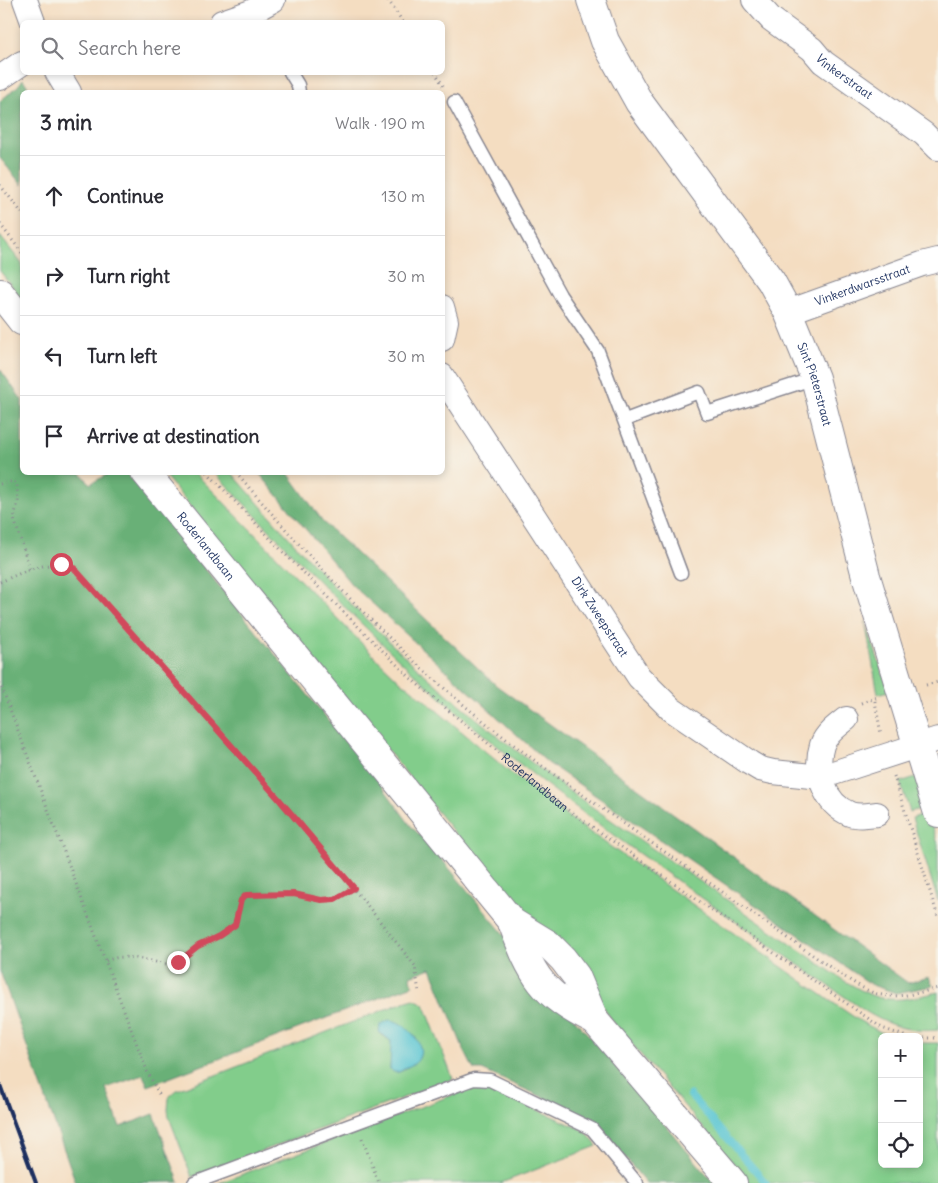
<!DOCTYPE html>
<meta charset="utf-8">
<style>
:root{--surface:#fff;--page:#f7f7f7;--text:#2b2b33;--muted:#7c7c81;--line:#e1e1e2}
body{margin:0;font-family:Delius,sans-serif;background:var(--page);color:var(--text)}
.controls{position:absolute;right:15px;bottom:15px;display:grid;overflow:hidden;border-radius:8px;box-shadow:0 2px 8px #0003}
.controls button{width:45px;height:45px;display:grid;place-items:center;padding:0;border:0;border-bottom:1px solid var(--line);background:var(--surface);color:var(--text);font:25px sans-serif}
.stop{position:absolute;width:15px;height:15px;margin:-11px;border:4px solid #d1495b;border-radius:50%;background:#fff}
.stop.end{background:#d1495b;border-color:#fff;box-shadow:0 1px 5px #0008}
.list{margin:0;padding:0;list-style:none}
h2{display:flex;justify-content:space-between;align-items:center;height:65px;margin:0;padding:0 20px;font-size:21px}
h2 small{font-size:16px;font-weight:400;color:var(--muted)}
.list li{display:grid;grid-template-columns:32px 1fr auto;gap:15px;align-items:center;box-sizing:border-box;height:80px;padding:0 20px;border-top:1px solid var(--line)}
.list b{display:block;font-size:19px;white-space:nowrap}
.list em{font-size:16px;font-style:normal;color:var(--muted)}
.icon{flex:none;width:28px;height:28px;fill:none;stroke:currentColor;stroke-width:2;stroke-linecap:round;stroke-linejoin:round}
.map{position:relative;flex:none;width:938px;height:1183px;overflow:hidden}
.search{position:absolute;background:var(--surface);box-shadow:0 2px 8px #0003;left:20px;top:20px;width:425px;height:55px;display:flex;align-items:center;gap:12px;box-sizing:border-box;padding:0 18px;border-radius:8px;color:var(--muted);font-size:19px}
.panel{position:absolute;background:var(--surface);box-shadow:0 2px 8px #0003;left:20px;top:90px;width:425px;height:385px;border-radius:8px}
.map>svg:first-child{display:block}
.green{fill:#82cd8b;stroke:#4e7e74;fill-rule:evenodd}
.forest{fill:#69b077;stroke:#42706a}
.water{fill:#5ac6d3;stroke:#3a7a98}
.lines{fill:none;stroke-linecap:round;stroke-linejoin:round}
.stream{stroke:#5ac6d3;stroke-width:7}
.service-casing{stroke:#888690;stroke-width:15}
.minor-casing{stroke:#888690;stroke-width:26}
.tertiary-casing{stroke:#888690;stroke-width:30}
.primary-casing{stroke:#888690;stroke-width:30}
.path{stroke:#888690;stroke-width:3;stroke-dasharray:1 4;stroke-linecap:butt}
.service{stroke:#fff;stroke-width:12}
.minor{stroke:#fff;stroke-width:24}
.tertiary{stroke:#fff;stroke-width:28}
.primary{stroke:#fff;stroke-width:28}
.rail{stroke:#1b2f5e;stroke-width:4}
.route{stroke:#d1495b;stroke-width:6}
.labels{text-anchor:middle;stroke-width:4;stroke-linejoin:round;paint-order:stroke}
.street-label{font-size:12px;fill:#1b2f5e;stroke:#f7f3e8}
</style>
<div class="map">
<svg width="938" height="1183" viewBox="0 0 938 1183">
<rect width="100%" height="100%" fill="#f7f3e8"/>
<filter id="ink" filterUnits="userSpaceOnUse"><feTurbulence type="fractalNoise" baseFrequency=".02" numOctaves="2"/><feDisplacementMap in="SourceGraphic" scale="10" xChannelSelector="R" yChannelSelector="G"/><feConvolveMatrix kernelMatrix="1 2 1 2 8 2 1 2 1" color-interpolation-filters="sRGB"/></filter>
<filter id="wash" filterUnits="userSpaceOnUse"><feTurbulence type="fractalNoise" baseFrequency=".0096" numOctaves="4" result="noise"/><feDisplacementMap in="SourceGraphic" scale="20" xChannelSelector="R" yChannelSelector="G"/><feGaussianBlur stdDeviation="1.12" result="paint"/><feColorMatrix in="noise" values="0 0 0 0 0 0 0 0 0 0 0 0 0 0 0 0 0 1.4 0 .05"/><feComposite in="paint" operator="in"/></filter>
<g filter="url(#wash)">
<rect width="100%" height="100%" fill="#f4ddc1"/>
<path class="green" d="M 0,236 L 22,264 L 22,299 L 0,271 Z
M 163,473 L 195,473 L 376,658 L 403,684 L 409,687 L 512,774 L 571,819 L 829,1000 L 860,1021 L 890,1037 L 882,1037 L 882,1164 L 919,1164 L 919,1043 L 938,1043 L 938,1183 L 750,1183 L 614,1023 L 599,1001 L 517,910 Z
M 215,473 L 232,473 C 280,528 328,583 381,634 C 440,691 504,742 569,791 L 843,980 C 852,985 862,991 871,995 C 893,1004 917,997 938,992 L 938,1030 C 910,1033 888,1025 865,1011 C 744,926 620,845 506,753 C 401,669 307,570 215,473 Z
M 865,621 L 889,691 L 878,694 Z
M 916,777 L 926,807 L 910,812 L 900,782 Z
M 928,813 L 938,844 L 938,901 L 912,818 Z
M 414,999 L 424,1004 L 427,1011 L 453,1079 L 192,1177 L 169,1117 L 168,1110 L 169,1097 L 177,1090 L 407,1001 ZM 380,1034 L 413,1035 C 423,1054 424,1055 406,1068 C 401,1072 399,1073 392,1071 L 390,1069 L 392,1044 L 391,1041 Z
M 487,1087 L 585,1131 L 597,1146 L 501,1183 L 219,1183 L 471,1088 Z"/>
<path class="forest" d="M 23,79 L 31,92 L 22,92 L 22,185 L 0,158 L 0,101 L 18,86 Z
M 0,369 L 22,400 L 22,472 L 81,473 L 90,484 L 110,473 L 127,473 L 379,782 L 411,826 L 434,850 L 580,1026 L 589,1035 L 714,1183 L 646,1183 L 594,1120 L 482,1070 L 474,1070 L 464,1050 L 431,968 L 410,976 L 413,985 L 148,1086 L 143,1075 L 106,1088 L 120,1127 L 154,1114 L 179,1182 L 76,1183 L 0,971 Z
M 259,473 L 288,473 L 324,523 L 497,686 L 908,983 L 929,977 L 933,986 L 896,993 L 872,985 L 548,763 L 352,585 Z"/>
<path class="water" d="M 389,1020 C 403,1020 427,1043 419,1058 C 417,1063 412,1065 407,1067 C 402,1070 400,1073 394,1072 L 390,1069 L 391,1041 L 379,1032 L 380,1025 Z"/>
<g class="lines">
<path class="stream" d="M 690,1095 L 766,1183"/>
</g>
</g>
<g filter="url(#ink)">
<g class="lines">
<g class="service-casing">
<path id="service" d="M 290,72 L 298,85 L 299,92
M 454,102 L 560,295 L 598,351 L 681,573
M 625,420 L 699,392 L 707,413 L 815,378
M 194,1183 L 474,1079 L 490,1080 L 592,1129 L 637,1183"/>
</g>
<g class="minor-casing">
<g id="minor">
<path d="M 25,0 L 33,22"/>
<path id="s2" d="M 754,0 L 771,19 L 812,49 L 823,62 L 924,134 L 938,148"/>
<path d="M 222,22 L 251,12 L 273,0"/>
<path d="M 57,72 L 69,92"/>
<path d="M 0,78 L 22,63"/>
<path d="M 442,307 L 446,321 L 442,339"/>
<path id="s3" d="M 788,312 L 922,264 L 938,260"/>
<path id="s4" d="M 442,376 L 639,677 L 671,709 L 750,763 L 760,769 L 773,772 L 821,777 L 938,739"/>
<path d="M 846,719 C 837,726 826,734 822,745 C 814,770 824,804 850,814 C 859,817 869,815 877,814"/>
</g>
</g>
<g class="tertiary-casing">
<g id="tertiary">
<path id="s5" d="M 591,0 L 605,41 L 639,102 L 771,281 L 788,312 L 815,378 L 866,576 L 938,813"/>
</g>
</g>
<g class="primary-casing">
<g id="primary">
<path d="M 0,293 L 22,321"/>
<path id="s6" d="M 145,472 L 512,922 L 548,944 L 563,959 L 576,976 L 595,1021 L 733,1183"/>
<path d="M 512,922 C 532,976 542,995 595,1021"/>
</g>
</g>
<g class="path">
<path d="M 388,0 L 403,22"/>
<path d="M 435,72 L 445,89"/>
<path d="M 0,185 L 22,213"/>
<path d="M 0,224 L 22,253"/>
<path id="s1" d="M 207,472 L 285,554 L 389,657 L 416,683 L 565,808 L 882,1028 L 907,1037"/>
<path d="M 236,472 C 302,550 375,629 452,695 C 516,750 587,798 656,846 C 719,889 780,933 843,976 C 853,982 863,989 874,993 C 894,1000 919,993 938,988"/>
<path d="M 0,484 L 14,481 L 17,485 L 18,501 L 14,519 L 30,569"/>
<path d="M 0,582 C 26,571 46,559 74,568 L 278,799 L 367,905 L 415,966 L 419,993"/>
<path d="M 0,683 L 147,1071 L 160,1096"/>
<path d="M 926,685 L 938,682"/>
<path d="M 874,696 L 881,734"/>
<path d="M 861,703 L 876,698"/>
<path d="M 894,776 L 938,917"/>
<path d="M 106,961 C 124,952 147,961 166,964 L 171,965 L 178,962 L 198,946 L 219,936 L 235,925 L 241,900 L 246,895 L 294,894 L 321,900 L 335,899 L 354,889"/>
<path d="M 919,1038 L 938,1038"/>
<path d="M 362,1138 L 379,1183"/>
</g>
<use href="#service" class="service"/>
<use href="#minor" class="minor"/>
<use href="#tertiary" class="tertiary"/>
<use href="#primary" class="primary"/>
<path class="rail" d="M 0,1085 L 36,1183"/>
</g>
</g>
<g class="lines" filter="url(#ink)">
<path class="route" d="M 61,564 L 74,568 L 278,798 L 354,888 L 335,899 L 321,900 L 294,894 L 246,895 L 241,900 L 235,925 L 219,936 L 198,946 L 178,962"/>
</g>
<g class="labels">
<g class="street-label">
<text dy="4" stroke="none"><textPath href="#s2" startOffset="119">Vinkerstraat</textPath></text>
<text dy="4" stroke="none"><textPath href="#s3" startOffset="79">Vinkerdwarsstraat</textPath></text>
<text dy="4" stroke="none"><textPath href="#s5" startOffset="448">Sint Pieterstraat</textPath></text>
<text dy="4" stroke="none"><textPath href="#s6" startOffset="96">Roderlandbaan</textPath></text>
<text dy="4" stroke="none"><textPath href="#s4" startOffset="288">Dirk Zweepstraat</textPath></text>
<text dy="4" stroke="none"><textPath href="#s1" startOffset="452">Roderlandbaan</textPath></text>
</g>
</g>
</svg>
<div class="controls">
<button>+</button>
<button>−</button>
<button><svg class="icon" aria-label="locate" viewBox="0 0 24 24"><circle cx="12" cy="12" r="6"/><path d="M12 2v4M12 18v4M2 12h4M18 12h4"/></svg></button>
</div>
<div class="stop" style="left:61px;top:564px"></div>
<div class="stop end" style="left:178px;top:962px"></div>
<div class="search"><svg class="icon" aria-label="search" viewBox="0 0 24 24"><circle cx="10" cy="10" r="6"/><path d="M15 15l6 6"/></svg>Search here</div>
<section class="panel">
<h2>3 min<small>Walk · 190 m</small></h2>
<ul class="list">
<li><svg class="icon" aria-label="ahead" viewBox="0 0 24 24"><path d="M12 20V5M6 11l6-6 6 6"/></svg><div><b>Continue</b></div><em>130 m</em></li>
<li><svg class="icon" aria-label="right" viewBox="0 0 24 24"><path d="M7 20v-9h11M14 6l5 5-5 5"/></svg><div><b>Turn right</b></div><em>30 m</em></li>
<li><svg class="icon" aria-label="left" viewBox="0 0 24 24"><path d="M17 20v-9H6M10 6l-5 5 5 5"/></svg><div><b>Turn left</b></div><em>30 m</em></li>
<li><svg class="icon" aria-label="arrive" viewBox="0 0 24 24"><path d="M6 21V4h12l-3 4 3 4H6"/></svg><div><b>Arrive at destination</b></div></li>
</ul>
</section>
</div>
